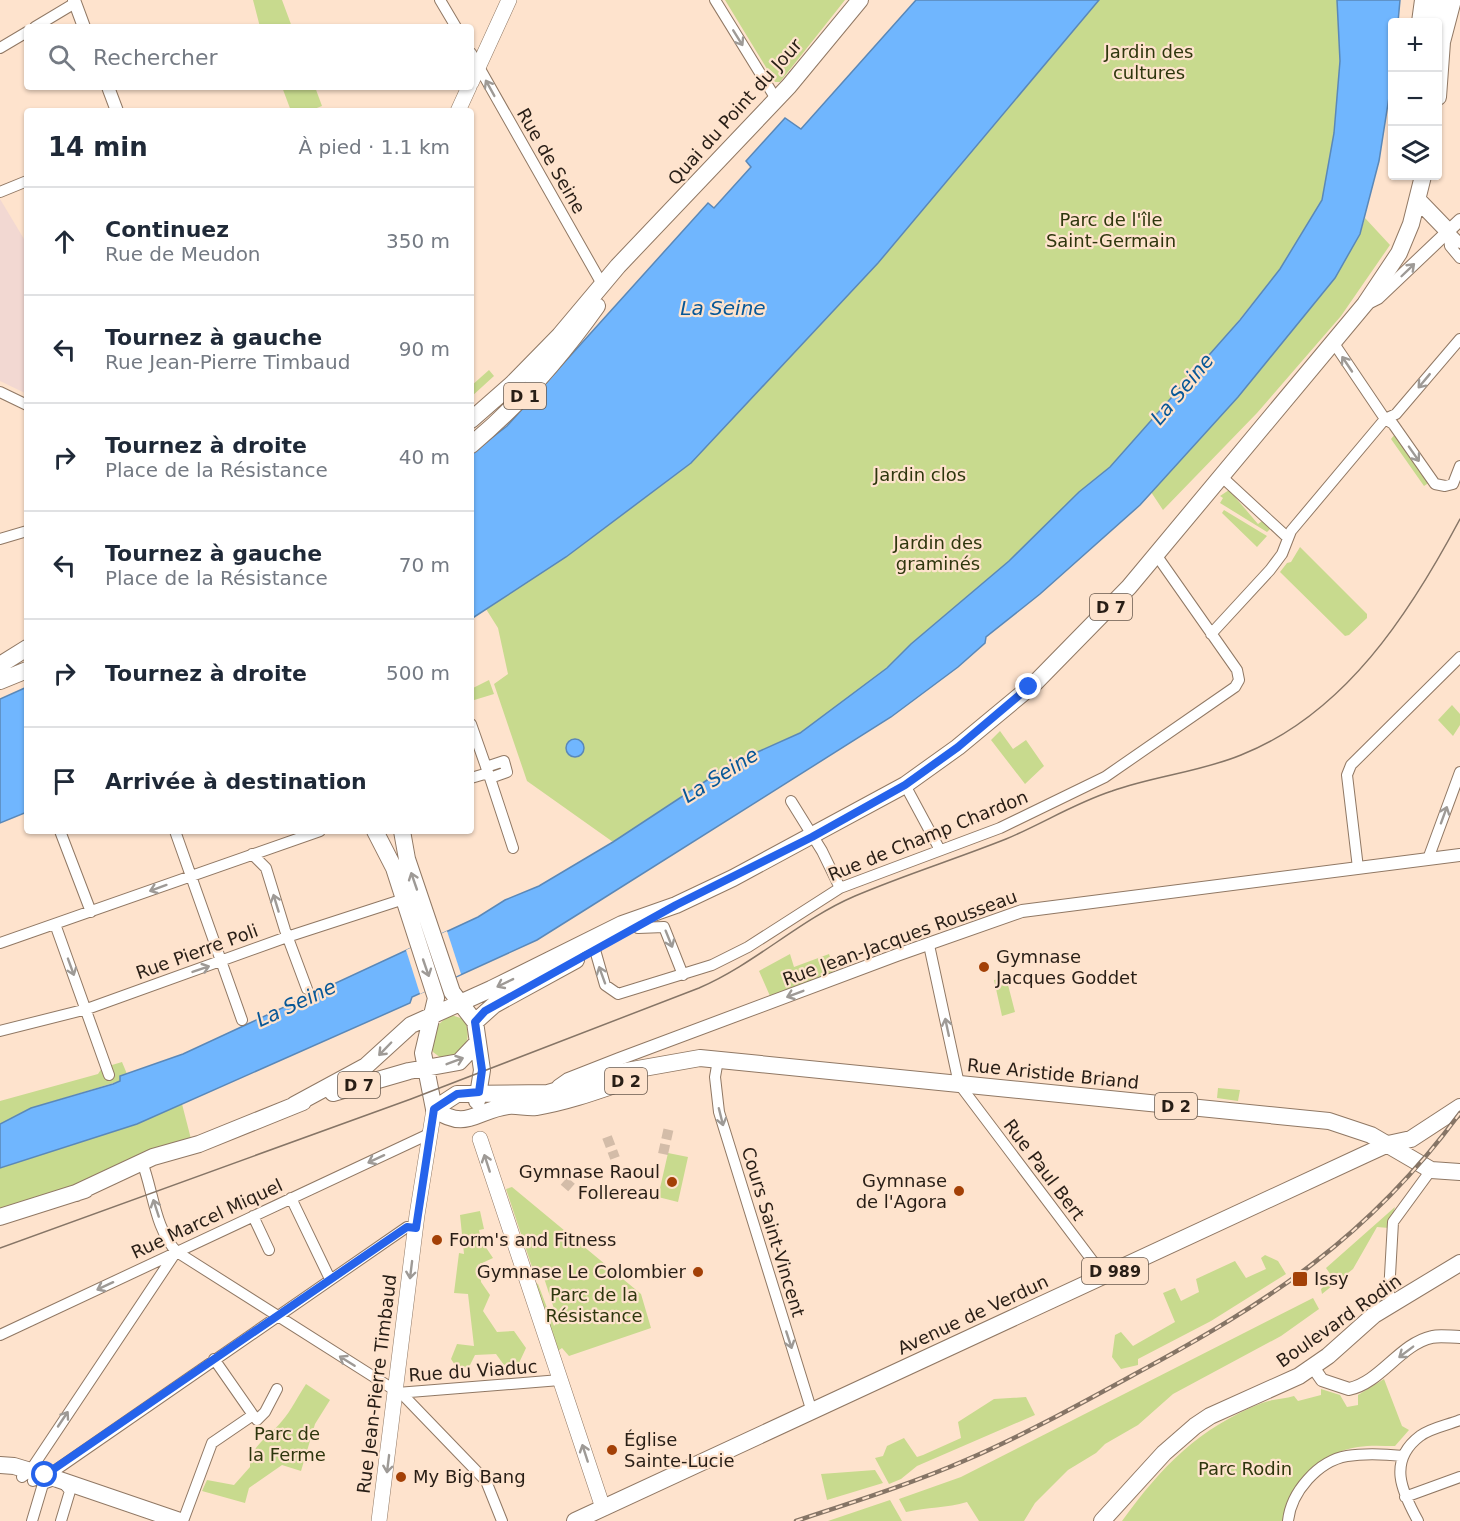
<!DOCTYPE html>
<html lang="fr">
<meta charset="utf-8">
<style>
:root{--surface:#fff;--page:#f2f2f3;--text:#1f2937;--muted:#747a83;--line:#e0e1e3}
body{margin:0;font-family:"DejaVu Sans",sans-serif;background:var(--page);color:var(--text)}
.controls{position:absolute;right:18px;top:18px;display:grid;overflow:hidden;border-radius:6px;box-shadow:0 2px 4px #0004}
.controls button{width:54px;height:54px;display:grid;place-items:center;padding:0;border:0;border-bottom:2px solid var(--line);background:var(--surface);color:var(--text);font:30px sans-serif}
.stop{position:absolute;width:18px;height:18px;margin:-14px;border:4px solid #2563eb;border-radius:50%;background:#fff}
.stop.end{background:#2563eb;border-color:#fff;box-shadow:0 2px 6px #0008}
.list{margin:0;padding:0;list-style:none}
h2{display:flex;justify-content:space-between;align-items:center;height:78px;margin:0;padding:0 24px;font-size:26px}
h2 small{font-size:20px;font-weight:400;color:var(--muted)}
.list li{display:grid;grid-template-columns:39px 1fr auto;gap:18px;align-items:center;box-sizing:border-box;height:108px;padding:0 24px;border-top:2px solid var(--line)}
.list b{display:block;font-size:22px;white-space:nowrap}
.list p{margin:0;font-size:20px;white-space:nowrap;color:var(--muted)}
.list em{font-size:20px;font-style:normal;color:var(--muted)}
.icon{flex:none;width:33px;height:33px;fill:none;stroke:currentColor;stroke-width:2;stroke-linecap:round;stroke-linejoin:round}
.map{position:relative;flex:none;width:1460px;height:1521px;overflow:hidden}
.search{position:absolute;background:var(--surface);box-shadow:0 2px 4px #0004;left:24px;top:24px;width:450px;height:66px;display:flex;align-items:center;gap:15px;box-sizing:border-box;padding:0 21px;border-radius:6px;color:var(--muted);font-size:22px}
.panel{position:absolute;background:var(--surface);box-shadow:0 2px 4px #0004;left:24px;top:108px;width:450px;height:726px;border-radius:6px}
.map>svg:first-child{display:block}
.commercial{fill:#f2d8d2}
.green{fill:#c8da8e}
.water{fill:#70b6fe;stroke:#5a88b8;stroke-width:1.5}
.pier{fill:#fee3cd}
.lines{fill:none;stroke-linecap:round;stroke-linejoin:round}
.minor-tunnel{stroke:#d3bca8;stroke-width:10;stroke-dasharray:10 5;stroke-linecap:butt}
.minor-casing{stroke:#907864;stroke-width:12}
.tertiary-casing{stroke:#907864;stroke-width:14}
.secondary-casing{stroke:#907864;stroke-width:16}
.primary-casing{stroke:#907864;stroke-width:18}
.minor{stroke:#fff;stroke-width:10}
.tertiary{stroke:#fff;stroke-width:12}
.secondary{stroke:#fff;stroke-width:15}
.primary{stroke:#fff;stroke-width:16}
.tram{stroke:#867566;stroke-width:1.5}
.rail-casing{stroke:#867566;stroke-width:4.5}
.rail{stroke:#fee3cd;stroke-width:2;stroke-dasharray:7;stroke-linecap:butt}
.oneway{stroke:#9e9a96}
.route{stroke:#2563eb;stroke-width:8}
.poi-dot{fill:#a34006;stroke:#fee3cd;stroke-width:2}
.labels{text-anchor:middle;stroke-width:4.5;stroke-linejoin:round;paint-order:stroke}
.shield{fill:#fee3cd;stroke:#68594d;stroke-width:1.5}
.shield-label{font-size:16px;font-weight:bold;fill:#281e16}
.park-label{font-size:18px;fill:#2e360d;stroke:#fee3cd}
.street-label{font-size:18px;fill:#281e16;stroke:#fee3cd}
.poi-label{font-size:18px;fill:#281e16;stroke:#fee3cd;text-anchor:start}
.water-label{font-size:20px;font-style:italic;fill:#075797;stroke:#fee3cd}
</style>
<div class="map">
<svg width="1460" height="1521" viewBox="0 0 1460 1521">
<rect width="100%" height="100%" fill="#fee3cd"/>
<path class="commercial" d="M 0,199 L 27,244 L 27,394 L 0,381 Z"/>
<path class="green" d="M 253,0 L 282,0 L 292,27 L 260,27 Z
M 725,0 L 845,0 L 780,82 L 775,82 Z
M 1099,0 L 1337,0 L 1340,61 L 1334,133 L 1322,200 L 1280,269 L 1202,366 L 1110,467 L 1079,492 L 1009,561 L 911,644 L 888,668 L 800,733 L 733,763 L 613,842 L 527,781 L 494,684 L 508,674 L 498,628 L 486,609 L 566,557 L 691,463 L 878,263 Z
M 282,87 L 315,87 L 322,106 L 309,111 L 291,111 Z
M 1365,218 L 1390,245 L 1341,316 L 1257,413 L 1163,510 L 1151,492 L 1238,397 L 1332,281 L 1360,234 Z
M 489,370 L 494,376 L 471,397 L 471,386 Z
M 1396,433 L 1430,482 L 1424,486 L 1391,439 Z
M 1229,490 L 1258,524 L 1262,521 L 1270,529 L 1267,532 L 1220,503 L 1223,498 L 1220,496 Z
M 1224,510 L 1267,536 L 1257,547 L 1222,513 Z
M 1300,547 L 1367,614 L 1367,618 L 1349,635 L 1345,636 L 1280,572 L 1287,563 L 1291,562 Z
M 489,680 L 494,694 L 471,701 L 471,689 Z
M 1452,705 L 1460,714 L 1460,725 L 1453,736 L 1438,720 Z
M 1000,731 L 1013,749 L 1026,740 L 1044,766 L 1025,784 L 991,740 Z
M 790,954 L 794,967 L 829,954 L 835,972 L 770,996 L 759,971 Z
M 1006,977 L 1015,1012 L 1002,1016 L 994,980 Z
M 451,1015 L 464,1019 C 474,1041 463,1055 441,1058 L 433,1052 C 432,1033 435,1024 451,1015 Z
M 122,1062 L 127,1074 L 120,1076 L 120,1081 L 31,1108 L 0,1124 L 0,1101 L 98,1074 L 102,1068 Z
M 1218,1088 L 1240,1090 L 1238,1101 L 1217,1098 Z
M 182,1104 L 191,1139 L 83,1182 L 0,1209 L 0,1168 L 137,1123 Z
M 668,1153 L 688,1157 L 678,1202 L 658,1197 Z
M 512,1187 L 641,1294 L 651,1328 L 569,1356 L 562,1348 L 555,1353 L 532,1282 L 538,1284 L 554,1326 L 558,1321 L 544,1278 L 533,1270 L 506,1189 Z
M 1395,1207 L 1389,1228 L 1377,1227 L 1353,1269 L 1322,1294 L 1321,1289 L 1333,1278 L 1326,1268 Z
M 480,1211 L 484,1229 L 479,1230 L 481,1240 L 493,1258 L 480,1264 L 481,1282 L 490,1295 L 483,1311 L 497,1332 L 514,1331 L 526,1348 L 519,1363 L 504,1365 L 496,1354 L 475,1355 L 469,1367 L 457,1368 L 451,1359 L 457,1344 L 474,1346 L 468,1294 L 454,1293 L 459,1253 L 464,1254 L 460,1215 Z
M 1265,1255 L 1278,1261 L 1286,1274 L 1211,1321 L 1138,1359 L 1138,1365 L 1121,1369 L 1112,1357 L 1115,1335 L 1121,1332 L 1133,1346 L 1175,1322 L 1163,1293 L 1175,1288 L 1181,1301 L 1199,1292 L 1196,1279 L 1235,1261 L 1246,1278 L 1266,1269 L 1261,1258 Z
M 1313,1298 L 1319,1309 L 1281,1336 L 1173,1394 L 1138,1425 L 1105,1444 L 1096,1453 L 1068,1470 L 1035,1503 L 1024,1521 L 979,1521 L 967,1502 C 947,1508 927,1507 906,1512 L 899,1499 L 961,1477 Z
M 1384,1379 L 1402,1426 L 1409,1430 L 1395,1446 C 1383,1446 1370,1445 1358,1447 C 1322,1452 1286,1484 1283,1521 L 1122,1521 C 1162,1466 1199,1428 1262,1403 C 1272,1399 1284,1399 1294,1396 L 1298,1401 L 1321,1395 L 1321,1389 L 1340,1395 L 1347,1407 L 1358,1405 L 1358,1395 Z
M 306,1384 L 330,1400 L 315,1424 L 301,1471 L 282,1465 L 249,1488 L 245,1503 L 202,1491 L 207,1480 L 234,1485 L 250,1467 C 250,1445 270,1436 282,1421 C 291,1411 298,1396 306,1384 Z
M 1026,1397 L 1035,1415 L 917,1466 L 901,1479 L 889,1484 L 875,1458 L 883,1456 L 887,1446 L 904,1438 L 917,1457 L 923,1455 L 961,1438 L 958,1422 L 994,1399 Z
M 875,1470 L 883,1483 L 827,1500 L 821,1474 Z
M 890,1500 L 902,1521 L 828,1521 Z"/>
<path class="water" d="M 916,0 L 1099,0 L 878,263 L 691,463 L 566,557 L 471,619 L 471,454 L 507,426 L 708,203 L 714,208 L 751,167 L 746,161 L 785,118 L 801,129 Z
M 1337,0 L 1400,0 L 1398,22 L 1392,22 L 1392,78 L 1379,161 L 1360,234 L 1335,278 L 1238,397 L 1140,505 L 1040,594 L 986,637 L 985,643 L 958,667 L 891,717 L 588,908 L 537,940 L 412,997 L 410,1003 L 137,1124 L 0,1168 L 0,1124 L 31,1108 L 113,1084 L 120,1081 L 120,1076 L 183,1054 L 478,917 L 505,900 L 539,886 L 613,842 L 733,763 L 800,733 L 887,668 L 911,644 L 1009,561 L 1079,492 L 1110,467 L 1240,320 L 1280,269 L 1322,200 L 1334,133 L 1340,61 Z
M 27,687 L 27,812 L 0,823 L 0,699 Z
M566 748a9 9 0 1 1 18 0a9 9 0 1 1-18 0Z"/>
<path class="pier" d="M 447,931 L 461,974 L 420,994 L 406,950 Z"/>
<g class="lines">
<path class="minor-tunnel" d="M 607,1137 L 615,1158
M 663,1154 L 669,1127
M 564,1181 L 572,1188"/>
<g class="minor-casing">
<path id="minor" d="M 440,0 L 456,27
M 715,0 L 776,99
M 35,27 L 75,3
M 0,48 L 27,32
M 471,53 L 602,284
M 0,192 L 27,181
M 1448,231 L 1450,246 L 1460,258
M 1448,231 L 1460,243
M 1333,342 L 1385,419 L 1393,424 L 1435,484 L 1445,486 L 1453,484 L 1460,466
M 0,392 L 27,405
M 1222,477 L 1287,537
M 0,539 L 27,531
M 1211,634 L 1270,570 L 1282,554 L 1291,531 L 1385,419 L 1396,414 L 1460,339
M 471,724 L 490,778 L 507,772 L 504,761 L 486,767
M 471,778 L 488,773
M 490,778 L 513,848
M 905,785 L 940,850
M 791,801 L 822,851 L 840,888
M 60,831 L 91,912
M 175,831 L 242,1020
M 252,854 L 266,868 L 285,930 L 307,989
M 1428,859 L 1460,772
M 1358,868 L 1347,775 L 1351,765 L 1460,657
M 55,924 L 109,1075
M 638,928 L 664,927 L 683,975
M 0,943 L 320,831
M 929,945 L 959,1084 L 1104,1276
M 595,950 L 605,985 L 618,994 L 712,965 L 748,947 L 840,888 L 1000,828 L 1105,777 L 1235,687 L 1239,680 L 1237,670 L 1157,556
M 0,1031 L 87,1009 L 287,937 L 404,899
M 718,1060 L 715,1077 L 719,1112 L 812,1412
M 142,1162 C 153,1190 155,1230 177,1252 L 404,1396 L 486,1481 L 502,1521
M 291,1198 L 330,1279
M 253,1216 L 269,1250
M 1393,1303 L 1389,1293 L 1393,1222 L 1431,1170
M 0,1335 L 429,1134
M 397,1393 L 560,1380
M 253,1415 L 257,1420 L 265,1412 L 277,1389
M 22,1477 L 30,1471 L 176,1252
M 33,1481 L 50,1474 L 407,1227 L 416,1228
M 1405,1497 L 1460,1477
M 32,1521 L 43,1484 L 54,1480
M 61,1521 L 70,1491 L 61,1480
M 183,1521 L 212,1443 L 253,1415 L 214,1359
M 1288,1521 C 1291,1492 1318,1461 1347,1456 C 1366,1453 1384,1454 1403,1456
M 1418,1521 C 1402,1492 1387,1461 1420,1436 C 1430,1428 1448,1425 1460,1420"/>
</g>
<g class="tertiary-casing">
<path id="tertiary" d="M 74,0 L 84,27
M 108,87 L 117,111
M 1366,304 L 1378,298 L 1460,220
M 558,1086 L 568,1079 L 619,1059 L 897,955 L 1022,911 L 1460,855
M 1313,1367 L 1322,1380 L 1349,1389 C 1381,1382 1400,1344 1432,1337 C 1440,1335 1451,1337 1460,1337"/>
</g>
<g class="secondary-casing">
<path id="secondary" d="M 471,83 L 509,0
M 458,111 L 469,87
M 480,1139 L 603,1508
M 379,1521 L 417,1215 L 434,1109"/>
</g>
<g class="primary-casing">
<path id="primary" d="M 1420,22 L 1423,0
M 1433,22 L 1437,0
M 1438,97 L 1442,42 L 1453,0
M 1418,200 L 1448,231
M 471,420 L 512,384 L 560,335 L 618,266 L 789,86 L 860,0
M 471,445 C 520,404 560,358 597,306
M 0,665 L 27,648
M 0,681 L 27,670
M 375,831 L 394,868 L 436,998 L 423,1053 L 434,1109 C 467,1132 476,1110 508,1106 C 517,1105 527,1108 536,1107 C 567,1102 597,1091 626,1081
M 402,831 L 407,859 L 452,992 L 475,1022 L 482,1070 L 477,1101
M 475,1022 L 494,1005 L 576,960
M 333,1093 L 409,1071 L 459,1062 L 478,1042
M 294,1105 L 366,1066 L 411,1025 L 491,989 L 622,924 L 676,905 L 733,878 L 905,785 L 958,747 L 1034,684 L 1129,587 L 1365,304 L 1399,253 L 1411,224 L 1423,176
M 434,1109 L 457,1094 L 548,1093 L 621,1072 L 700,1058 L 1329,1121 L 1371,1135 L 1431,1170 L 1460,1172
M 76,1193 L 153,1157 L 199,1144 L 303,1102
M 0,1217 L 85,1190
M 0,1465 L 14,1466 L 57,1479 L 180,1521
M 575,1521 L 1364,1155 L 1388,1144 L 1411,1139 L 1460,1107
M 1102,1521 L 1164,1453 L 1195,1426 L 1210,1416 L 1299,1376 L 1328,1356 L 1374,1315 L 1460,1263"/>
</g>
<use href="#minor" class="minor"/>
<use href="#tertiary" class="tertiary"/>
<use href="#secondary" class="secondary"/>
<use href="#primary" class="primary"/>
<path class="tram" d="M 0,1248 L 411,1099 L 699,988 C 755,964 799,920 855,896 C 904,875 956,859 1006,839 C 1042,824 1075,803 1112,791 C 1154,776 1200,772 1241,755 C 1345,714 1410,613 1460,519"/>
<g class="rail-casing">
<path id="rail" d="M 796,1521 C 853,1502 911,1484 966,1460 C 1024,1435 1080,1404 1135,1374 C 1269,1302 1368,1238 1460,1113"/>
</g>
<use href="#rail" class="rail"/>
</g>
<defs><path id="oneway-shaft" d="M-6 0H5M1.5-3L5.5 0L1.5 3" fill="none" stroke-width="1.6" stroke-linecap="round" stroke-linejoin="round" transform="scale(1.5)"/></defs>
<g class="oneway">
<use href="#oneway-shaft" transform="translate(738 38) rotate(58)"/>
<use href="#oneway-shaft" transform="translate(490 88) rotate(-119)"/>
<use href="#oneway-shaft" transform="translate(1408 270) rotate(-44)"/>
<use href="#oneway-shaft" transform="translate(1347 364) rotate(-124)"/>
<use href="#oneway-shaft" transform="translate(1424 381) rotate(130)"/>
<use href="#oneway-shaft" transform="translate(1414 454) rotate(55)"/>
<use href="#oneway-shaft" transform="translate(1444 815) rotate(-70)"/>
<use href="#oneway-shaft" transform="translate(414 881) rotate(-109)"/>
<use href="#oneway-shaft" transform="translate(158 888) rotate(160)"/>
<use href="#oneway-shaft" transform="translate(276 903) rotate(-107)"/>
<use href="#oneway-shaft" transform="translate(669 939) rotate(68)"/>
<use href="#oneway-shaft" transform="translate(71 967) rotate(70)"/>
<use href="#oneway-shaft" transform="translate(426 968) rotate(71)"/>
<use href="#oneway-shaft" transform="translate(201 969) rotate(-19)"/>
<use href="#oneway-shaft" transform="translate(602 975) rotate(-110)"/>
<use href="#oneway-shaft" transform="translate(505 983) rotate(154)"/>
<use href="#oneway-shaft" transform="translate(795 994) rotate(159)"/>
<use href="#oneway-shaft" transform="translate(947 1027) rotate(-102)"/>
<use href="#oneway-shaft" transform="translate(385 1049) rotate(134)"/>
<use href="#oneway-shaft" transform="translate(455 1061) rotate(-21)"/>
<use href="#oneway-shaft" transform="translate(721 1117) rotate(76)"/>
<use href="#oneway-shaft" transform="translate(376 1159) rotate(155)"/>
<use href="#oneway-shaft" transform="translate(487 1163) rotate(-108)"/>
<use href="#oneway-shaft" transform="translate(156 1208) rotate(-108)"/>
<use href="#oneway-shaft" transform="translate(411 1270) rotate(97)"/>
<use href="#oneway-shaft" transform="translate(105 1286) rotate(155)"/>
<use href="#oneway-shaft" transform="translate(789 1340) rotate(72)"/>
<use href="#oneway-shaft" transform="translate(1406 1352) rotate(143)"/>
<use href="#oneway-shaft" transform="translate(347 1361) rotate(-148)"/>
<use href="#oneway-shaft" transform="translate(63 1419) rotate(-56)"/>
<use href="#oneway-shaft" transform="translate(585 1453) rotate(-108)"/>
<use href="#oneway-shaft" transform="translate(388 1464) rotate(97)"/>
</g>
<g class="lines">
<path class="route" d="M 45,1475 L 407,1227 L 416,1228 L 434,1109 L 457,1094 L 479,1092 L 482,1070 L 475,1022 L 485,1011 L 676,905 L 812,837 L 905,785 L 958,747 L 1029,687"/>
</g>
<g class="poi-dot">
<circle cx="984" cy="967" r="6"/>
<circle cx="672" cy="1182" r="6"/>
<circle cx="959" cy="1191" r="6"/>
<circle cx="437" cy="1240" r="6"/>
<circle cx="698" cy="1272" r="6"/>
<rect x="1292" y="1271" width="16" height="16" rx="3"/>
<circle cx="612" cy="1450" r="6"/>
<circle cx="401" cy="1477" r="6"/>
</g>
<g class="labels">
<g class="shield">
<rect x="504" y="383" width="42" height="26" rx="4.5"/>
<rect x="1090" y="594" width="42" height="26" rx="4.5"/>
<rect x="605" y="1068" width="42" height="26" rx="4.5"/>
<rect x="338" y="1072" width="42" height="26" rx="4.5"/>
<rect x="1155" y="1093" width="42" height="26" rx="4.5"/>
<rect x="1082" y="1258" width="66" height="26" rx="4.5"/>
</g>
<g class="shield-label">
<text x="525" y="402">D 1</text>
<text x="1111" y="613">D 7</text>
<text x="626" y="1087">D 2</text>
<text x="359" y="1091">D 7</text>
<text x="1176" y="1112">D 2</text>
<text x="1115" y="1277">D 989</text>
</g>
<g class="park-label">
<text x="1149" y="58">Jardin des<tspan x="1149" dy="21">cultures</tspan></text>
<text x="1111" y="226">Parc de l'île<tspan x="1111" dy="21">Saint-Germain</tspan></text>
<text x="920" y="481">Jardin clos</text>
<text x="938" y="549">Jardin des<tspan x="938" dy="21">graminés</tspan></text>
<text x="594" y="1301">Parc de la<tspan x="594" dy="21">Résistance</tspan></text>
<text x="287" y="1440">Parc de<tspan x="287" dy="21">la Ferme</tspan></text>
<text x="1245" y="1475">Parc Rodin</text>
</g>
<g class="street-label">
<text transform="translate(735 112) rotate(-48)" y="6">Quai du Point du Jour</text>
<text transform="translate(551 161) rotate(60)" y="6">Rue de Seine</text>
<text transform="translate(928 836) rotate(-22)" y="6">Rue de Champ Chardon</text>
<text transform="translate(900 938) rotate(-20)" y="6">Rue Jean-Jacques Rousseau</text>
<text transform="translate(197 952) rotate(-20)" y="6">Rue Pierre Poli</text>
<text transform="translate(1053 1074) rotate(6)" y="6">Rue Aristide Briand</text>
<text transform="translate(1044 1170) rotate(53)" y="6">Rue Paul Bert</text>
<text transform="translate(207 1219) rotate(-25)" y="6">Rue Marcel Miquel</text>
<text transform="translate(773 1232) rotate(73)" y="6">Cours Saint-Vincent</text>
<text transform="translate(973 1315) rotate(-25)" y="6">Avenue de Verdun</text>
<text transform="translate(1339 1321) rotate(-35)" y="6">Boulevard Rodin</text>
<text transform="translate(473 1371) rotate(-4)" y="6">Rue du Viaduc</text>
<text transform="translate(377 1384) rotate(-83)" y="6">Rue Jean-Pierre Timbaud</text>
</g>
<g class="poi-label">
<text x="996" y="963">Gymnase<tspan x="996" dy="21">Jacques Goddet</tspan></text>
<text x="660" y="1178" text-anchor="end">Gymnase Raoul<tspan x="660" dy="21">Follereau</tspan></text>
<text x="947" y="1187" text-anchor="end">Gymnase<tspan x="947" dy="21">de l'Agora</tspan></text>
<text x="449" y="1246">Form's and Fitness</text>
<text x="686" y="1278" text-anchor="end">Gymnase Le Colombier</text>
<text x="1314" y="1285">Issy</text>
<text x="624" y="1446">Église<tspan x="624" dy="21">Sainte-Lucie</tspan></text>
<text x="413" y="1483">My Big Bang</text>
</g>
<g class="water-label">
<text x="723" y="315">La Seine</text>
<text transform="translate(1182 389) rotate(-50)" y="7">La Seine</text>
<text transform="translate(720 775) rotate(-32)" y="7">La Seine</text>
<text transform="translate(296 1003) rotate(-25)" y="7">La Seine</text>
</g>
</g>
</svg>
<div class="controls">
<button>+</button>
<button>−</button>
<button><svg class="icon" aria-label="layers" viewBox="0 0 24 24"><path d="M12 4l9 5-9 5-9-5zM3 14l9 5 9-5"/></svg></button>
</div>
<div class="stop" style="left:45px;top:1475px"></div>
<div class="stop end" style="left:1029px;top:687px"></div>
<div class="search"><svg class="icon" aria-label="search" viewBox="0 0 24 24"><circle cx="10" cy="10" r="6"/><path d="M15 15l6 6"/></svg>Rechercher</div>
<section class="panel">
<h2>14 min<small>À pied · 1.1 km</small></h2>
<ul class="list">
<li><svg class="icon" aria-label="ahead" viewBox="0 0 24 24"><path d="M12 20V5M6 11l6-6 6 6"/></svg><div><b>Continuez</b><p>Rue de Meudon</p></div><em>350 m</em></li>
<li><svg class="icon" aria-label="left" viewBox="0 0 24 24"><path d="M17 20v-9H6M10 6l-5 5 5 5"/></svg><div><b>Tournez à gauche</b><p>Rue Jean-Pierre Timbaud</p></div><em>90 m</em></li>
<li><svg class="icon" aria-label="right" viewBox="0 0 24 24"><path d="M7 20v-9h11M14 6l5 5-5 5"/></svg><div><b>Tournez à droite</b><p>Place de la Résistance</p></div><em>40 m</em></li>
<li><svg class="icon" aria-label="left" viewBox="0 0 24 24"><path d="M17 20v-9H6M10 6l-5 5 5 5"/></svg><div><b>Tournez à gauche</b><p>Place de la Résistance</p></div><em>70 m</em></li>
<li><svg class="icon" aria-label="right" viewBox="0 0 24 24"><path d="M7 20v-9h11M14 6l5 5-5 5"/></svg><div><b>Tournez à droite</b></div><em>500 m</em></li>
<li><svg class="icon" aria-label="arrive" viewBox="0 0 24 24"><path d="M6 21V4h12l-3 4 3 4H6"/></svg><div><b>Arrivée à destination</b></div></li>
</ul>
</section>
</div>
